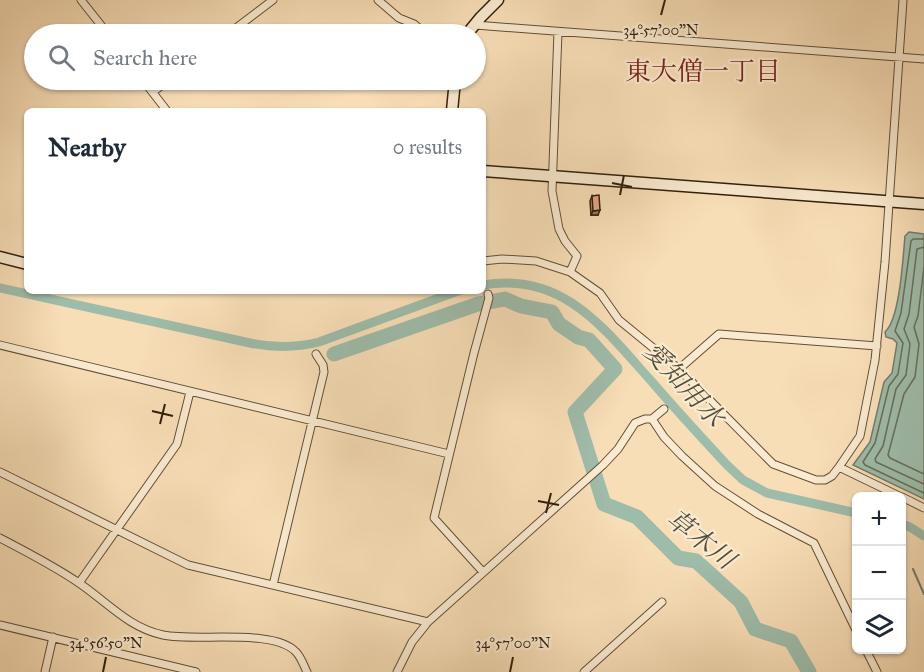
<!DOCTYPE html>
<meta charset="utf-8">
<style>
:root{--surface:#fff;--page:#f2f2f3;--text:#1f2937;--muted:#747a83;--line:#e0e1e3}
body{margin:0;font-family:"IM FELL Great Primer","Noto Serif JP",serif;background:var(--page);color:var(--text)}
.controls{position:absolute;right:18px;bottom:18px;display:grid;overflow:hidden;border-radius:9px;box-shadow:0 2px 4px #0004}
.controls button{width:54px;height:54px;display:grid;place-items:center;padding:0;border:0;border-bottom:2px solid var(--line);background:var(--surface);color:var(--text);font:30px sans-serif}
.list{margin:0;padding:0;list-style:none}
h2{display:flex;justify-content:space-between;align-items:center;height:78px;margin:0;padding:0 24px;font-size:26px}
h2 small{font-size:20px;font-weight:400;color:var(--muted)}
.icon{flex:none;width:33px;height:33px;fill:none;stroke:currentColor;stroke-width:2;stroke-linecap:round;stroke-linejoin:round}
.map{position:relative;flex:none;width:924px;height:672px;overflow:hidden}
.search{position:absolute;background:var(--surface);box-shadow:0 2px 4px #0004;left:24px;top:24px;width:462px;height:66px;display:flex;align-items:center;gap:15px;box-sizing:border-box;padding:0 21px;border-radius:33px;color:var(--muted);font-size:22px}
.panel{position:absolute;background:var(--surface);box-shadow:0 2px 4px #0004;left:24px;top:108px;width:462px;height:186px;border-radius:9px}
.map>svg:first-child{display:block}
.water{fill:#9ebcaa;stroke:#727d6a;stroke-width:1.5}
.lines{fill:none;stroke-linecap:round;stroke-linejoin:round}
.shore{stroke:#676e5a;stroke-width:1.5}
.stream{stroke:#727d6a;stroke-width:2}
.canal{stroke:#9ebcaa;stroke-width:9}
.river{stroke:#9ebcaa;stroke-width:15}
.street-casing{stroke:#624f36;stroke-width:9}
.secondary-casing{stroke:#301f0b;stroke-width:13}
.street{stroke:#faead0;stroke-width:7}
.secondary{stroke:#faead0;stroke-width:10}
.wall{fill:#c48e76;stroke:#301f0b;stroke-width:1.5}
.shaded-wall{fill:#a07460;stroke:#301f0b;stroke-width:1.5}
.building{fill:#e4a589;stroke:#301f0b;stroke-width:1.5}
.ticks{fill:none;stroke:#301f0b;stroke-width:2}
.labels{text-anchor:middle;stroke-width:4.5;stroke-linejoin:round;paint-order:stroke}
.neighbourhood-label{font-size:26px;fill:#7a1f14;stroke:#faead0}
.water-label{font-size:26px;font-style:italic;fill:#514e3b;stroke:#faead0}
.ticks-label{font-size:15px;text-anchor:middle;fill:#301f0b;stroke:#faead0;stroke-width:4.5;stroke-linejoin:round;paint-order:stroke}
</style>
<div class="map">
<svg width="924" height="672" viewBox="0 0 924 672">
<rect width="100%" height="100%" fill="#f8deb7"/>
<filter id="stains"><feTurbulence type="fractalNoise" baseFrequency=".00333" numOctaves="4"/><feColorMatrix values="0 0 0 0 .2 0 0 0 0 .09 0 0 0 0 .02 0 0 0 .5 -.17"/></filter>
<radialGradient id="worn" r=".72"><stop offset=".6" stop-color="#630" stop-opacity="0"/><stop offset="1" stop-color="#630" stop-opacity=".3"/></radialGradient>
<path class="water" d="M 909,232 L 924,234 L 924,499 L 853,465 L 870,442 L 884,382 L 892,373 L 897,343 L 893,339 L 886,337 L 885,332 C 900,319 903,257 905,236 Z"/>
<g class="lines">
<path class="shore" d="M 924,239 L 913,239 L 911,241 L 901,313 L 895,331 L 903,343 L 898,374 L 889,386 L 875,443 L 863,462 L 865,465 L 924,493
M 924,247 L 917,249 L 909,314 L 904,329 L 910,344 L 906,375 L 896,389 L 883,446 L 875,459 L 876,462 L 924,484
M 924,267 L 918,316 L 914,327 L 919,344 L 915,377 L 904,394 L 888,455 L 890,458 L 924,474"/>
<path class="stream" d="M 913,569 L 924,594"/>
<path class="canal" d="M 483,285 C 564,271 605,330 653,383 C 677,411 702,438 727,465 L 743,480 L 767,493 L 856,513
M 0,288 L 250,343 C 274,348 295,348 319,342 L 458,291
M 902,524 L 910,527 L 924,536"/>
<path class="river" d="M 334,354 L 478,304 L 505,299 L 521,306 L 552,312 L 559,324 L 578,337 L 589,340 L 615,369 L 575,412 L 604,504 L 637,517 L 678,558 L 696,561 L 741,602 L 755,629 L 791,641 L 809,672"/>
<g class="street-casing">
<path id="street" d="M 81,0 L 108,34
M 378,0 L 399,18 L 414,24 L 426,34
M 475,25 L 924,59
M 558,32 L 552,191 L 559,229 L 565,241 L 577,256 L 570,272
M 228,34 L 273,0
M 143,80 L 167,111
M 153,92 L 169,80
M 483,261 L 502,259 L 536,261 L 570,272 L 600,293 L 619,320 L 679,369 L 773,464 L 816,480 L 825,480 L 832,476 L 839,467 L 899,496
M 0,345 L 449,454
M 679,369 L 719,334 L 877,346
M 652,419 L 664,409
M 839,467 L 860,436 L 875,360 L 885,262 L 903,0
M 0,472 L 188,565 L 428,622
M 902,497 L 924,508
M 0,538 C 27,552 54,566 79,583 C 107,602 129,628 163,635 C 197,642 274,628 296,652 C 301,657 304,666 307,672
M 483,572 L 434,518 L 474,353 L 489,298 L 488,294
M 79,583 L 177,444 L 190,392
M 273,585 L 324,372 L 323,365 L 316,354
M 0,625 L 196,672
M 866,650 L 877,672
M 45,672 L 53,637
M 397,672 L 412,642 L 428,622 L 603,465 L 618,449 L 635,423 L 645,419 L 652,419 L 664,437 L 682,456 L 715,486 L 758,514 L 814,543 L 856,630
M 584,672 L 662,602"/>
</g>
<g class="secondary-casing">
<path id="secondary" d="M 467,34 L 481,17 L 498,0
M 452,111 L 455,80
M 483,171 L 924,204
M 0,257 L 27,264"/>
</g>
<use href="#street" class="street"/>
<use href="#secondary" class="secondary"/>
</g>
<path class="wall" d="M 592,196 L 598,215 L 591,215 L 590,201 Z"/>
<path class="shaded-wall" d="M 600,210 L 598,215 L 591,215 L 593,211 Z"/>
<path class="building" d="M 599,195 L 600,210 L 593,211 L 592,196 Z"/>
<path class="ticks" d="M 661,15 L 665,0M 612,183 L 632,187M 620,195 L 624,175M 152,411 L 173,416M 160,424 L 165,404M 538,501 L 559,505M 546,513 L 551,493M 103,672 L 106,657M 510,672 L 513,657"/>
<g class="labels">
<g class="neighbourhood-label">
<text x="703" y="80">東大僧一丁目</text>
</g>
<g class="water-label">
<text transform="translate(684 384) rotate(47)" y="9">愛知用水</text>
<text transform="translate(701 539) rotate(38)" y="9">草木川</text>
</g>
</g>
<g class="ticks-label">
<text x="661" y="35">34°57'00"N</text>
<text x="106" y="648">34°56'50"N</text>
<text x="513" y="648">34°57'00"N</text>
</g>
<rect width="100%" height="100%" filter="url(#stains)"/>
<rect width="100%" height="100%" fill="url(#worn)"/>
</svg>
<div class="controls">
<button>+</button>
<button>−</button>
<button><svg class="icon" aria-label="layers" viewBox="0 0 24 24"><path d="M12 4l9 5-9 5-9-5zM3 14l9 5 9-5"/></svg></button>
</div>
<div class="search"><svg class="icon" aria-label="search" viewBox="0 0 24 24"><circle cx="10" cy="10" r="6"/><path d="M15 15l6 6"/></svg>Search here</div>
<section class="panel">
<h2>Nearby<small>0 results</small></h2>
<ul class="list">
</ul>
</section>
</div>
